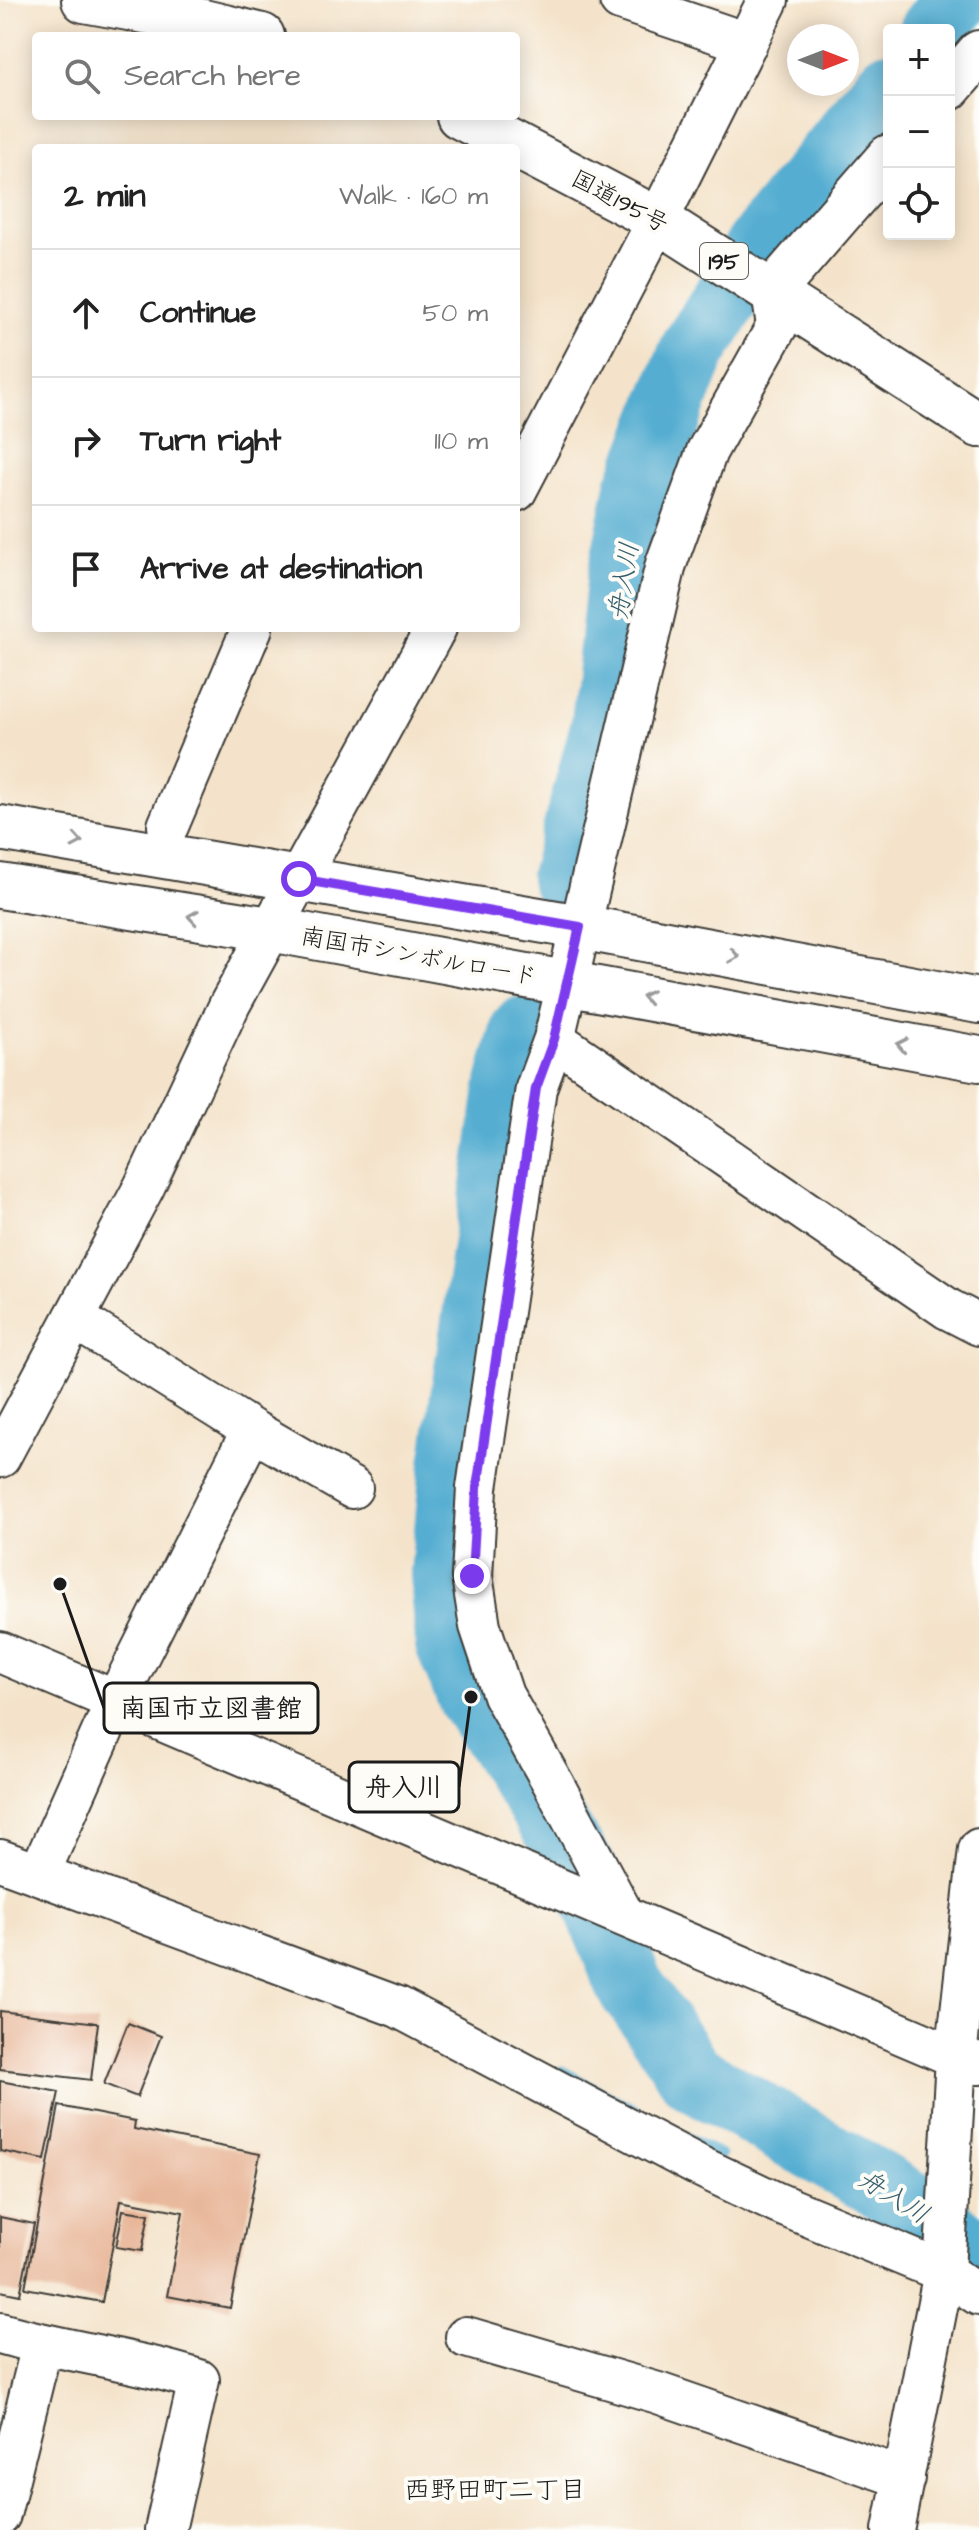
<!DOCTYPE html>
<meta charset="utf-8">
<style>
:root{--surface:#fff;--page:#f2f2f2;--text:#222;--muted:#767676;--line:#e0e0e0}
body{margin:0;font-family:"Architects Daughter","Klee One",sans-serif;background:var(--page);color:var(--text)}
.controls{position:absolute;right:24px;top:24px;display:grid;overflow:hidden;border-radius:8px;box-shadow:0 4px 20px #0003}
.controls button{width:72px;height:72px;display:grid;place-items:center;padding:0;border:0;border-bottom:2px solid var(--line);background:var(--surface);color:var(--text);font:40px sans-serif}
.compass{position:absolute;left:787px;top:24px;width:72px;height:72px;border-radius:50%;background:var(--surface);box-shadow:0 4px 20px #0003;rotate:90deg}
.stop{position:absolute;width:24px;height:24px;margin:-18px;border:6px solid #7c3aed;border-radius:50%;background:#fff}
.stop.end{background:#7c3aed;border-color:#fff;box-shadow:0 2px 8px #0008}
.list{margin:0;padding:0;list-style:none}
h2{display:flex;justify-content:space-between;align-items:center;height:104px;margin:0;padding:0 32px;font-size:34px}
h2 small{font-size:26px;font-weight:400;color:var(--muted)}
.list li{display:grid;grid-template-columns:52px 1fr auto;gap:24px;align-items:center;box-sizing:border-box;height:128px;padding:0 32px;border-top:2px solid var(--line)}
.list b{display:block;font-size:30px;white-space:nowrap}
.list em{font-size:26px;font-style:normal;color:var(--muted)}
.icon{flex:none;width:44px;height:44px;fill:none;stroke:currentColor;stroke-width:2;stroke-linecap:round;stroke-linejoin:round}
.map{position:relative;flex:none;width:979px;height:2530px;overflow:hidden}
.search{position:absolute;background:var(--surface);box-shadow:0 4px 20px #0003;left:32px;top:32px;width:488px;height:88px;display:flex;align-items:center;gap:20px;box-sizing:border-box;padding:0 28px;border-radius:8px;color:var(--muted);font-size:30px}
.panel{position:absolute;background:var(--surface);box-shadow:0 4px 20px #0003;left:32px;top:144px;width:488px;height:488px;border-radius:8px}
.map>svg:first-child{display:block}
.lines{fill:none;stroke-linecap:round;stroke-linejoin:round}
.stream{stroke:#54add1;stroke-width:11}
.river{stroke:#54add1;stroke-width:68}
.building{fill:#e7b394}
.minor-casing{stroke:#3c3a36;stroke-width:44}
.tertiary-casing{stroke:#3c3a36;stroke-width:48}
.trunk-casing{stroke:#3c3a36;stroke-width:48}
.minor{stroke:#fff;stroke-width:40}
.tertiary{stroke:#fff;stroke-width:44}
.trunk{stroke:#fff;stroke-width:44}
.oneway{stroke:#999}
.route{stroke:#7c3aed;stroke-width:10}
.labels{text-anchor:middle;stroke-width:8;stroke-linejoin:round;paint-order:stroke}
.shield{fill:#fdfcf7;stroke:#605f5e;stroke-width:2}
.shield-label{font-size:22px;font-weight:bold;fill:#1c1c1c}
.street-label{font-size:24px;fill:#1c1c1c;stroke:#fdfcf7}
.water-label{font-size:26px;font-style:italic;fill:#355d6d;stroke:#fdfcf7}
.neighbourhood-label{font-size:26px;fill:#1c1c1c;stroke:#fdfcf7}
.leader{fill:none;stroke:#1c1c1c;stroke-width:3}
.callout-dot{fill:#1c1c1c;stroke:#fdfcf7;stroke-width:3}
.callout{fill:#fdfcf7;stroke:#1c1c1c;stroke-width:3}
.callout-label{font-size:26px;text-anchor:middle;font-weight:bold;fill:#1c1c1c}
</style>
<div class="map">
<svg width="979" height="2530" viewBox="0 0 979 2530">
<rect width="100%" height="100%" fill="#fdfcf7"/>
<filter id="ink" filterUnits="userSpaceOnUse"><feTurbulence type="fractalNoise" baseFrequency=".0125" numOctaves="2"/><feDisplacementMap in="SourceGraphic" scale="16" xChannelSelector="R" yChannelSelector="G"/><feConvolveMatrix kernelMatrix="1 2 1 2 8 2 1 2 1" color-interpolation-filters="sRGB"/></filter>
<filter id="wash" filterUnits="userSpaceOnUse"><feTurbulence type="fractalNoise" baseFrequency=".006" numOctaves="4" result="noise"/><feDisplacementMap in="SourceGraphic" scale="32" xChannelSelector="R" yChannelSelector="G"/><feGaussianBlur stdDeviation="1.8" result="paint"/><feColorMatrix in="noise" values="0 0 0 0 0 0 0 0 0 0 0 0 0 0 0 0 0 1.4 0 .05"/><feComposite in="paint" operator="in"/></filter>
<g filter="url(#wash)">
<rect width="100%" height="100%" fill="#f4e3ca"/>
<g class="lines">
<path class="stream" d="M 562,2071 L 720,2155"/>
<path class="river" d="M 933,30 L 957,0
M 757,248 L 889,85
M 564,877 L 605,724 L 620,583 L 639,488 L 693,351 L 725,300
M 524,1030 L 510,1084 L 454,1465 L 444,1574 L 449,1644 L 471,1697 L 583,1870 L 629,1984 L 692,2076 L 925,2212 L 979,2258"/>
</g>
<g id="blocks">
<path class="building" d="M 0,2011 L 98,2023 L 91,2080 L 0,2069 Z
M 128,2023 L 161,2036 L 137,2097 L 104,2084 Z
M 0,2081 L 59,2092 L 45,2160 L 0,2151 Z
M 59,2106 L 135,2121 L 134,2129 L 260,2154 L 230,2308 L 167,2296 L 183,2212 L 121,2200 L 102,2302 L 25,2288 Z
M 123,2210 L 149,2214 L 142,2251 L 116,2247 Z
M 0,2217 L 34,2224 L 20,2295 L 0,2291 Z"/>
</g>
</g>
<g filter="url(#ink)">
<use href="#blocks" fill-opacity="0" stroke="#3c3a36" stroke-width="2"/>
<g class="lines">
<g class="minor-casing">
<path id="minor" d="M 620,0 L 747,43
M 516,491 L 658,220 L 768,0
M 168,826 L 252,628
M 554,1039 L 948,1309 L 979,1325
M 74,1318 L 252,1430 L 352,1488
M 0,1457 L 144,1187 L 230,1004 L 436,628
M 0,1652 L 956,2057 L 979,2064
M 0,1860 L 398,2007 L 697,2165 L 777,2203 L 944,2272 L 979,2295
M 39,1874 L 116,1701 L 252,1430
M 624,1916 L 554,1785 L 503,1695 L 480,1626 L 472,1576 L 477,1488 L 536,1088 L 554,1039 L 666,564 L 707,451 L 777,326 L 772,292
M 0,2333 C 66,2352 134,2359 199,2380 L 165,2530
M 466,2337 L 658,2393 L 904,2478
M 0,2515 L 42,2345
M 893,2530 L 944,2272 L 956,2057 L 979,1849"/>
</g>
<g class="tertiary-casing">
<path id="tertiary" d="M 949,88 L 979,53
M 772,292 L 889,157
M 0,828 L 580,927 L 979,1001
M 0,886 L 270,929 L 979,1059"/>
</g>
<g class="trunk-casing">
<path id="trunk" d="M 84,0 L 195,20 L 262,36
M 459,116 L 658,220 L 979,425"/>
</g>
<use href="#minor" class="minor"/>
<use href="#tertiary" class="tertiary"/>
<use href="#trunk" class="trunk"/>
</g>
<defs><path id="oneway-chevron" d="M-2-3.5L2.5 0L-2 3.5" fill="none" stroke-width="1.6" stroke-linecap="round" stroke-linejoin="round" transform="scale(2)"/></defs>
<g class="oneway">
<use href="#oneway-chevron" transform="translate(77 841) rotate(10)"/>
<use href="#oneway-chevron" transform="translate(193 917) rotate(-171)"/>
<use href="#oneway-chevron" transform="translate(734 956) rotate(10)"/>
<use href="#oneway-chevron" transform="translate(647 997) rotate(-169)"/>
<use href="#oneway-chevron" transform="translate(902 1045) rotate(-169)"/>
</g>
</g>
<g class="lines" filter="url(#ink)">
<path class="route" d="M 299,879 L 580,927 L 554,1039 L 536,1088 L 477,1488 L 472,1576"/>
</g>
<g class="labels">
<rect class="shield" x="700" y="243" width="48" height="36" rx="6"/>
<g class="shield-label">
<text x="724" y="269">195</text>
</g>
<g class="street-label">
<text transform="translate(620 201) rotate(28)" y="8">国道195号</text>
<text transform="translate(419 956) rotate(10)" y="8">南国市シンボルロード</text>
</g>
<g class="water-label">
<text transform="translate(623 581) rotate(-81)" y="9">舟入川</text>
<text transform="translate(894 2196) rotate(32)" y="9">舟入川</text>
</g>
<g class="neighbourhood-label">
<text x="495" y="2498">西野田町二丁目</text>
</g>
</g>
<path class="leader" d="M60 1584L104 1708M471 1697L459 1787"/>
<g class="callout-dot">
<circle cx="60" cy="1584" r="8"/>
<circle cx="471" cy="1697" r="8"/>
</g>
<g class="callout">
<rect x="104" y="1683" width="214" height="50" rx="8"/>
<rect x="349" y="1762" width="110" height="50" rx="8"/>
</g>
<g class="callout-label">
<text x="211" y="1717">南国市立図書館</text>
<text x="404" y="1796">舟入川</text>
</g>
</svg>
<div class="controls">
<button>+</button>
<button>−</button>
<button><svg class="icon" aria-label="locate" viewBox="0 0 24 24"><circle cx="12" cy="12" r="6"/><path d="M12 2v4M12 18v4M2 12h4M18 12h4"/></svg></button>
</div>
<svg class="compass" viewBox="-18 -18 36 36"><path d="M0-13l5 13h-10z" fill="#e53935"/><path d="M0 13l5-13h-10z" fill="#767676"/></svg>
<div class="stop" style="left:299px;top:879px"></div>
<div class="stop end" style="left:472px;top:1576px"></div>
<div class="search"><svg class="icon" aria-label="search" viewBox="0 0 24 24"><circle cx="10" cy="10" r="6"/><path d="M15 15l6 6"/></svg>Search here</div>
<section class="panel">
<h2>2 min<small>Walk · 160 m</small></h2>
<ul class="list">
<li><svg class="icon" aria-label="ahead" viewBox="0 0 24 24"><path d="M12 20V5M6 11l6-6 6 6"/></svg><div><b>Continue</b></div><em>50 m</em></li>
<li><svg class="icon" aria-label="right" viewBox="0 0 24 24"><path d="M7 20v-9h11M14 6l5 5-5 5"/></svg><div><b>Turn right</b></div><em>110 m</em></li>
<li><svg class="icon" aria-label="arrive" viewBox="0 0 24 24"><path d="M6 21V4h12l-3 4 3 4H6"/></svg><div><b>Arrive at destination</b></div></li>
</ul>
</section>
</div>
